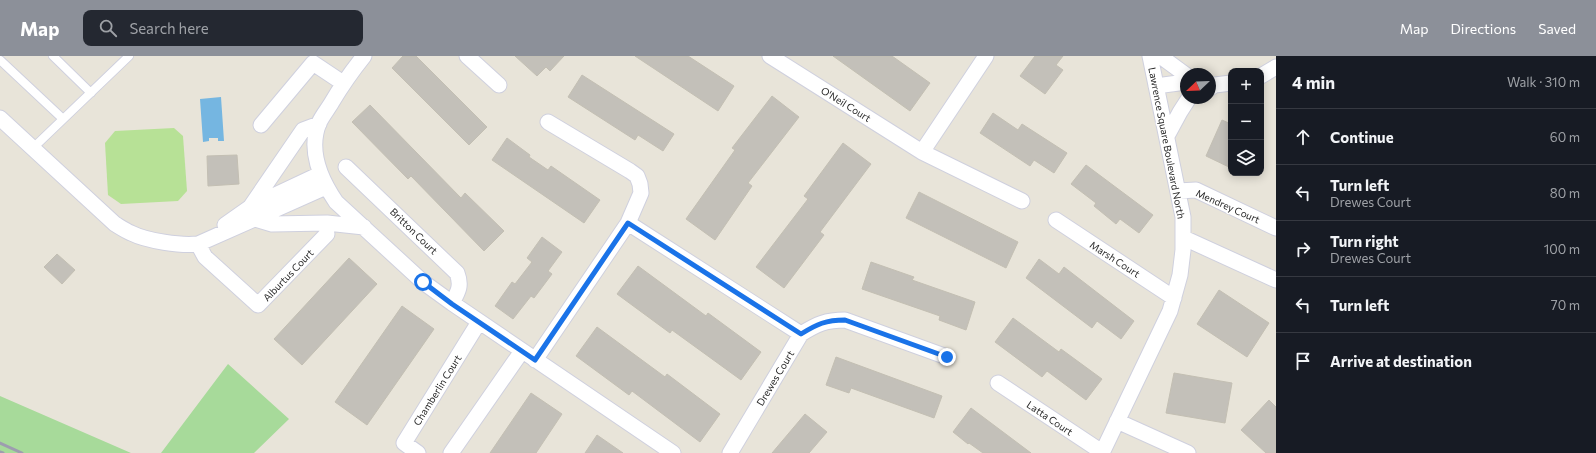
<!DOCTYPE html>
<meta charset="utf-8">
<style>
:root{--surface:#171b24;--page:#242831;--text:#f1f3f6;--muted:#9ea1a6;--line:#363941;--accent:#8c9099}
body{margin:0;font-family:Commissioner,sans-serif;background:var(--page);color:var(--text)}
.controls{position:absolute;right:12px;top:12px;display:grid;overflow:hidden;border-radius:8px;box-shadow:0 2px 10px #0003}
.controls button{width:36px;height:36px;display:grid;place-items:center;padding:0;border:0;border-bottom:1px solid var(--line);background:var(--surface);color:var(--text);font:20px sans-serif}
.compass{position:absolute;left:1180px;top:12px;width:36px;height:36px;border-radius:50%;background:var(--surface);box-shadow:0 2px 10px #0003;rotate:247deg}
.stop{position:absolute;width:12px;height:12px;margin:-9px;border:3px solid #1a73e8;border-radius:50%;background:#fff}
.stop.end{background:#1a73e8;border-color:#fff;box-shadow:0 1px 4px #0008}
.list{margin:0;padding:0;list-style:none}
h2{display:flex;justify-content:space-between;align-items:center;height:52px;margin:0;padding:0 16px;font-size:17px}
h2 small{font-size:13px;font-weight:400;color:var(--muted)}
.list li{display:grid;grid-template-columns:26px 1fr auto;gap:12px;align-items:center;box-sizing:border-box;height:56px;padding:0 16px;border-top:1px solid var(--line)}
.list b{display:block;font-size:15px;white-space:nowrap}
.list p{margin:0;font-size:13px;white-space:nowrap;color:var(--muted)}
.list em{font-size:13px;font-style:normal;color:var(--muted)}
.icon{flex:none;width:22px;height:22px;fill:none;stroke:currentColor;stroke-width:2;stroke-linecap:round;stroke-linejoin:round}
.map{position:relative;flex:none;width:1276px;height:397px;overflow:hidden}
header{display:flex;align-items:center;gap:24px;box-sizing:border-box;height:56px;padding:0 20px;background:var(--accent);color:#fff}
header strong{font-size:19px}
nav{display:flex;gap:22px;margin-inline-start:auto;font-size:14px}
.search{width:280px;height:36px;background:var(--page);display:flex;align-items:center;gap:10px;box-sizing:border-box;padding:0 14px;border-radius:8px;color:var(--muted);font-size:15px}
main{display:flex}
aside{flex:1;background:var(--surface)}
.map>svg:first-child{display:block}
.green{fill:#a7da9a}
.pitch{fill:#b7e196}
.water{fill:#75b6e1}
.building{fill:#c3c0b9;stroke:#c3bfb3}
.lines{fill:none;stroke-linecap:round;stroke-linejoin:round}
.lane-casing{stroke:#cfd0de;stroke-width:10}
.street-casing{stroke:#cfd0de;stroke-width:17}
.lane{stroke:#fff;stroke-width:8}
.street{stroke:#fff;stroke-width:15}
.rail{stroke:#9d9daf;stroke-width:3}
.route{stroke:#1a73e8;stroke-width:5}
.labels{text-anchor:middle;stroke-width:3;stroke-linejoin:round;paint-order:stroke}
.street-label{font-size:10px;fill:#272727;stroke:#fff}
</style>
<header>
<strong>Map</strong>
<div class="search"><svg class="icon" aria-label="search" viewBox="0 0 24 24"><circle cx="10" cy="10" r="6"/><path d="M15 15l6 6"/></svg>Search here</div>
<nav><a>Map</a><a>Directions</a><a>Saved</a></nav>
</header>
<main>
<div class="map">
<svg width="1276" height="397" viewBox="0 0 1276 397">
<rect width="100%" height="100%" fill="#e8e4d9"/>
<path class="green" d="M 228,308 L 289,363 L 254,397 L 161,397 Z
M 0,340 L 131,397 L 0,397 Z"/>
<path class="pitch" d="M 174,72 L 183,80 L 187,135 L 178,145 L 121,148 L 108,139 L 105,87 L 115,75 Z"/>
<path class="water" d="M 221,41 L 224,85 L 218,85 L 218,82 L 209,82 L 209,85 L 203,86 L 200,43 Z"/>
<path class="building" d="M 403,0 L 416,0 L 487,71 L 469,89 L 392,12 Z
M 515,0 L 564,0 L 550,15 L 546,11 L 537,20 Z
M 635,0 L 688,0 L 734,30 L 718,55 Z
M 833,0 L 892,0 L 930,27 L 910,55 Z
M 1035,0 L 1063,0 L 1056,9 L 1063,14 L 1045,38 L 1020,20 Z
M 582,19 L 674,78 L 663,95 L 638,79 L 635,84 L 568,41 Z
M 772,40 L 799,61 L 748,127 L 752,130 L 715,184 L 686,163 L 735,94 L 732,92 Z
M 370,49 L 461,142 L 465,137 L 504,175 L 484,195 L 411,120 L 408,123 L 352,66 Z
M 993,57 L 1018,74 L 1022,68 L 1067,97 L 1054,117 L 1034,104 L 1030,110 L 980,77 Z
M 1222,64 L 1231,68 L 1231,112 L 1206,100 Z
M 507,82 L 530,99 L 529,101 L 548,114 L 551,110 L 600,144 L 584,167 L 492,104 Z
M 843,87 L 871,108 L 820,176 L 824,179 L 784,232 L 756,211 L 808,143 L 804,140 Z
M 237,99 L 239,128 L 208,130 L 207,100 Z
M 1086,109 L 1153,159 L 1139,177 L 1120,163 L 1116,168 L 1094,150 L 1096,147 L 1071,128 Z
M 919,136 L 1018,186 L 1006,212 L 906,162 Z
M 542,181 L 562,196 L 548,215 L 552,218 L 534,242 L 531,240 L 513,263 L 495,250 L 512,226 L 515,228 L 532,206 L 527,202 Z
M 57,198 L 75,214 L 62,228 L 44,211 Z
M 349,202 L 377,228 L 302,309 L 274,283 Z
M 1039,203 L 1059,218 L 1064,211 L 1134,265 L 1121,283 L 1097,265 L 1092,272 L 1026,222 Z
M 871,206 L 914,221 L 912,224 L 975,246 L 966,274 L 939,264 L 940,260 L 862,233 Z
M 638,210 L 706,260 L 708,257 L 761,296 L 741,324 L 672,274 L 670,277 L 617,238 Z
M 1219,234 L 1269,267 L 1247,301 L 1197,268 Z
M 402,250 L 434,273 L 367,369 L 335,346 Z
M 1013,262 L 1059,296 L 1061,293 L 1102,323 L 1086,344 L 1047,315 L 1042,321 L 995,286 Z
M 597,271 L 665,321 L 667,318 L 720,358 L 700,386 L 632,335 L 629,339 L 576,300 Z
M 836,301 L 942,340 L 934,362 L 851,332 L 849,337 L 826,329 Z
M 1174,317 L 1232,327 L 1225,367 L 1166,357 Z
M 531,337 L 562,358 L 536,397 L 490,397 Z
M 1269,344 L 1276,351 L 1276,397 L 1266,397 L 1241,374 Z
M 971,352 L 1031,397 L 983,397 L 969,387 L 968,388 L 953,376 Z
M 805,358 L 827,376 L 809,397 L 772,397 Z
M 597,379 L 623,397 L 585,397 Z"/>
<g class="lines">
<g class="lane-casing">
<path id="lane" d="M 53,0 L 91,37
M 0,4 L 63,63
M 33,92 L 129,0"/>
</g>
<g class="street-casing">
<path id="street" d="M 364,0 C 352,15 342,29 332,46 C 328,53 322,60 319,67 C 308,94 321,124 336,146 L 423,226 L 452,247 L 673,397
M 467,0 L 499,29
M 770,0 L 922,96 L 1022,145
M 1160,0 L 1186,19
M 1261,20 L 1276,11
M 1156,30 L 1186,26
M 1210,32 L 1215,29 L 1231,27
M 0,62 L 115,168 C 120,171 126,175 131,177 C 147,185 181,190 198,188 L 326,131
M 261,69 L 313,7 L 343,27
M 1167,80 L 1180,56 L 1189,42
M 922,96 L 986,0
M 346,111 L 457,217 C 462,230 458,236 452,247
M 1178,135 L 1196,134 L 1276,172
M 251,150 L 303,74 L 319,68
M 255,163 L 272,168 L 327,167 L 364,171
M 1056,164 L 1174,242
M 628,167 L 801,278
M 225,169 L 252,150 L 320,118
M 1184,182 L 1276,224
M 198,188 L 205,201 L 258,249 L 327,178
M 535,304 L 628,167 L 641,137 L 640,128 L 637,120 L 630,115 L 548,66
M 998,327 L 1102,396
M 1117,365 L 1188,397
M 418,397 L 404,387 L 479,266
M 451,397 L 522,295
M 730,397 L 801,278 C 817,268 826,264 845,264 L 947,301
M 1102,397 L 1170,255 L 1180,219 L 1183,194 L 1183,161 L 1150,0"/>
</g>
<use href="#lane" class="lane"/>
<use href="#street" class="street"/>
<path class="rail" d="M 0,387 L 22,397
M 0,396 L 3,397"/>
</g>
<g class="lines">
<path class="route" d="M 423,226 L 452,248 L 535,304 L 628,167 L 801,278 C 817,268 826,264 845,264 L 947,301"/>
</g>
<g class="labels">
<g class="street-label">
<text transform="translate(846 48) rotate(32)" y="4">O'Neil Court</text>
<text transform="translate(1167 87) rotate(79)" y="4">Lawrence Square Boulevard North</text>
<text transform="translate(1228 150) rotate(24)" y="4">Mendrey Court</text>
<text transform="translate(414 175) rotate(44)" y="4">Britton Court</text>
<text transform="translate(1115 203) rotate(33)" y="4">Marsh Court</text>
<text transform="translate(288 219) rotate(-46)" y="4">Alburtus Court</text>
<text transform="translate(775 322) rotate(-59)" y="4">Drewes Court</text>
<text transform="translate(437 334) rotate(-58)" y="4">Chamberlin Court</text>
<text transform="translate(1050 362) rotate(34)" y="4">Latta Court</text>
</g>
</g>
</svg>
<div class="controls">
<button>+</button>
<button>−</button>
<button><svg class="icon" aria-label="layers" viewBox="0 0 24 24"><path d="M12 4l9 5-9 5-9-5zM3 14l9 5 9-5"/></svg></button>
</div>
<svg class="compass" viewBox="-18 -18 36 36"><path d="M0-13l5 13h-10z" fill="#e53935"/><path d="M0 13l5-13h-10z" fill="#9ea1a6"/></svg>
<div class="stop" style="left:423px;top:226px"></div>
<div class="stop end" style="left:947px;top:301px"></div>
</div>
<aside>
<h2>4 min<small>Walk · 310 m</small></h2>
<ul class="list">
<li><svg class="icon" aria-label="ahead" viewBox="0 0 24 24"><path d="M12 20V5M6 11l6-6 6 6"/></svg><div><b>Continue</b></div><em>60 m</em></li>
<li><svg class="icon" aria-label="left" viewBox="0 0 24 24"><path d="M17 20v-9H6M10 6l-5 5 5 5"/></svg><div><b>Turn left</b><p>Drewes Court</p></div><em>80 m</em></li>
<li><svg class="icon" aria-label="right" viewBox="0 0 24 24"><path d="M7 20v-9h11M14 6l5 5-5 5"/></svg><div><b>Turn right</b><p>Drewes Court</p></div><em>100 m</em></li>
<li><svg class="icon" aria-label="left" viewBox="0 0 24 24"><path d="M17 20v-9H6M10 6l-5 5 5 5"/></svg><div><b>Turn left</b></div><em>70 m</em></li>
<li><svg class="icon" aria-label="arrive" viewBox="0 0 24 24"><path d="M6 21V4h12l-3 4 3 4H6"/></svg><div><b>Arrive at destination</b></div></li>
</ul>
</aside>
</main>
